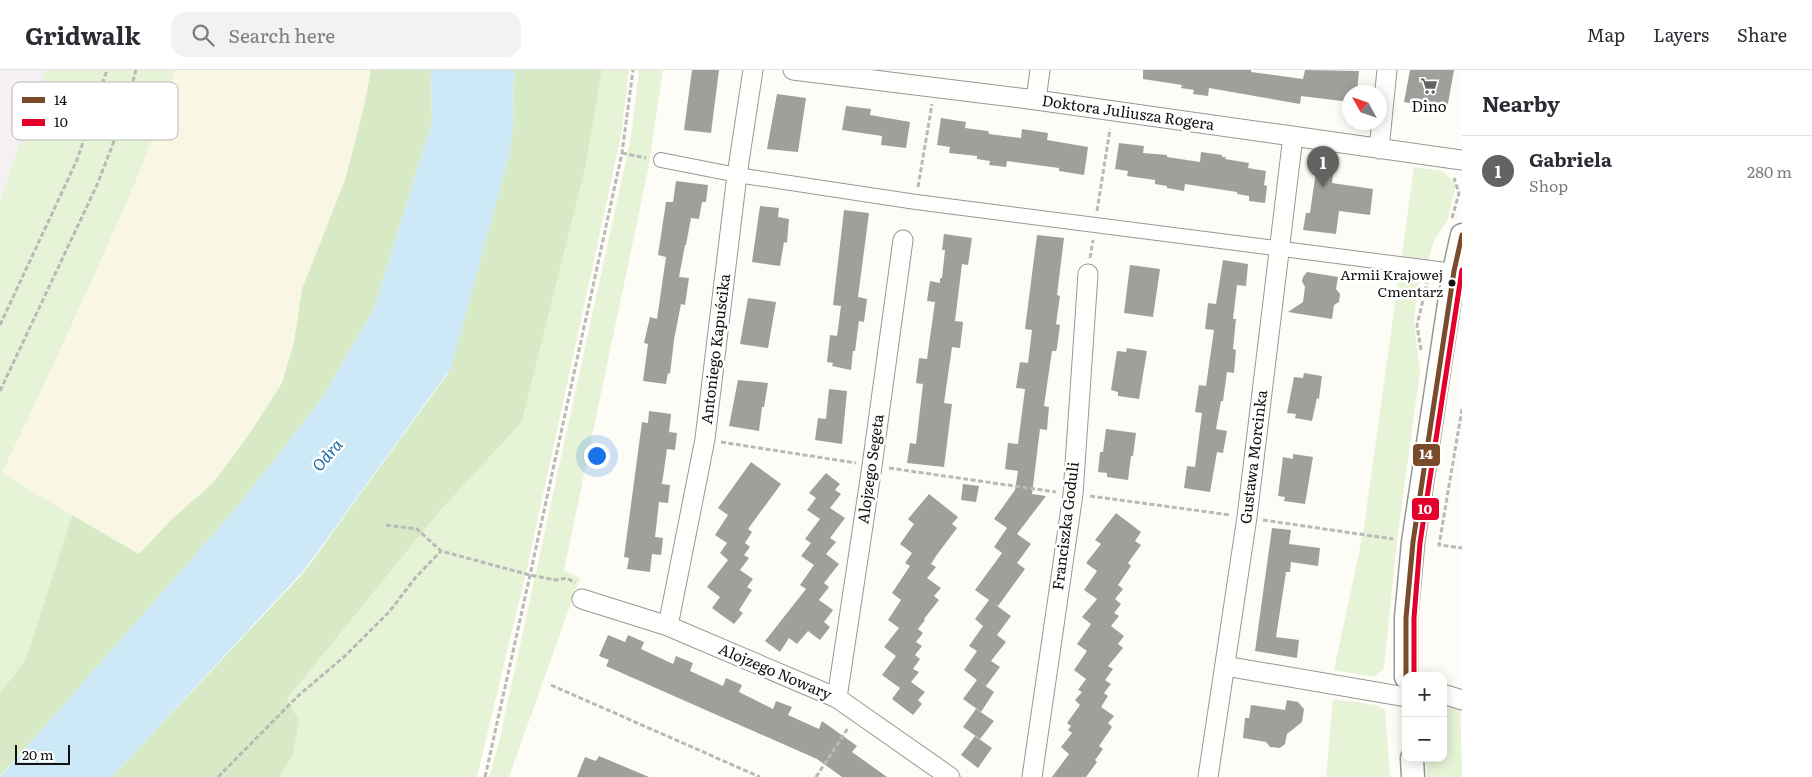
<!DOCTYPE html>
<meta charset="utf-8">
<style>
:root{--surface:#fff;--page:#f2f2f3;--text:#2b2b33;--muted:#7c7c81;--line:#e1e1e2;--accent:#646362}
body{margin:0;font-family:Literata,serif;background:var(--page);color:var(--text)}
.controls{position:absolute;right:15px;bottom:15px;display:grid;overflow:hidden;border-radius:10px;box-shadow:0 2px 12px #0003}
.controls button{width:45px;height:45px;display:grid;place-items:center;padding:0;border:0;border-bottom:1px solid var(--line);background:var(--surface);color:var(--text);font:25px sans-serif}
.compass{position:absolute;left:1342px;top:15px;width:45px;height:45px;border-radius:50%;background:var(--surface);box-shadow:0 2px 12px #0003;rotate:310deg}
.scale{position:absolute;left:15px;bottom:12px;width:55px;box-sizing:border-box;padding-left:5px;border:2px solid #111;border-top:0;font-size:14px;line-height:18px;white-space:nowrap;color:#111;-webkit-text-stroke:4px #fff;paint-order:stroke}
.you{position:absolute;left:596px;top:385px;width:18px;height:18px;margin:-12px;border:4px solid #fff;border-radius:50%;background:#1a73e8;box-shadow:0 0 0 8px #1a73e833}
.badge{display:grid;place-items:center;width:32px;height:32px;border-radius:50%;background:var(--accent);color:#fff;font-size:16px;font-weight:700}
.pin{position:absolute;translate:-50% -41px;filter:drop-shadow(0 1px 2px #0008)}
.pin::after{content:'';position:absolute;top:26px;width:18px;height:15px;background:inherit;clip-path:polygon(0 0,100% 0,50% 100%)}
.list{margin:0;padding:0;list-style:none}
h2{display:flex;justify-content:space-between;align-items:center;height:65px;margin:0;padding:0 20px;font-size:21px}
h2 small{font-size:16px;font-weight:400;color:var(--muted)}
.list li{display:grid;grid-template-columns:32px 1fr auto;gap:15px;align-items:center;box-sizing:border-box;height:70px;padding:0 20px;border-top:1px solid var(--line)}
.list b{display:block;font-size:19px;white-space:nowrap}
.list p{margin:0;font-size:16px;white-space:nowrap;color:var(--muted)}
.list em{font-size:16px;font-style:normal;color:var(--muted)}
.icon{flex:none;width:28px;height:28px;fill:none;stroke:currentColor;stroke-width:2;stroke-linecap:round;stroke-linejoin:round}
.map{position:relative;flex:none;width:1462px;height:707px;overflow:hidden}
header{display:flex;align-items:center;gap:30px;box-sizing:border-box;height:70px;padding:0 25px;background:var(--surface);border-bottom:1px solid var(--line)}
header strong{font-size:24px}
nav{display:flex;gap:28px;margin-inline-start:auto;font-size:18px}
.search{width:350px;height:45px;background:var(--page);display:flex;align-items:center;gap:12px;box-sizing:border-box;padding:0 18px;border-radius:15px;color:var(--muted);font-size:19px}
main{display:flex}
aside{flex:1;background:var(--surface)}
.map>svg:first-child{display:block}
.industrial{fill:#f5f0f3}
.farmland{fill:#f9f7e4}
.green{fill:#e7f3d7}
.forest{fill:#d8eac5}
.water{fill:#cde8f7}
.building{fill:#a19f9c}
.lines{fill:none;stroke-linecap:round;stroke-linejoin:round}
.pedestrian-casing{stroke:#979795;stroke-width:16}
.minor-casing{stroke:#979795;stroke-width:21}
.tertiary-casing{stroke:#979795;stroke-width:25}
.path{stroke:#b9b9b8;stroke-width:3;stroke-dasharray:5 2.5;stroke-linecap:butt}
.pedestrian{stroke:#fffffe;stroke-width:14}
.minor{stroke:#fffffe;stroke-width:19}
.tertiary{stroke:#fffffe;stroke-width:22}
.bus-1-casing{stroke:#fff;stroke-width:9}
.bus-2-casing{stroke:#fff;stroke-width:9}
.bus-1{stroke:#7a4b2a;stroke-width:5}
.bus-2{stroke:#e4002b;stroke-width:5}
.bus-dot{fill:#111;stroke:#fff;stroke-width:2}
.labels{text-anchor:middle;stroke-width:5;stroke-linejoin:round;paint-order:stroke}
.bus-label{font-size:14px;fill:#111;stroke:#fff;text-anchor:end}
.poi-label{font-size:15px;fill:#111;stroke:#fff}
.street-label{font-size:15px;fill:#111;stroke:#fff}
.water-label{font-size:16px;font-style:italic;fill:#1768a6;stroke:#fff}
.key{fill:#fff;stroke:#b8b8b8;stroke-width:1}
.key-label{font-size:14px;fill:#111}
.line-badge{stroke:#fff;stroke-width:2}
.badge-label{font-size:14px;text-anchor:middle;font-weight:bold;fill:#fff}
</style>
<header>
<strong>Gridwalk</strong>
<div class="search"><svg class="icon" aria-label="search" viewBox="0 0 24 24"><circle cx="10" cy="10" r="6"/><path d="M15 15l6 6"/></svg>Search here</div>
<nav><a>Map</a><a>Layers</a><a>Share</a></nav>
</header>
<main>
<div class="map">
<svg width="1462" height="707" viewBox="0 0 1462 707">
<rect width="100%" height="100%" fill="#fdfcf7"/>
<path class="industrial" d="M 0,0 L 45,0 L 0,130 Z"/>
<path class="farmland" d="M 175,0 L 371,0 L 363,41 L 345,110 L 302,219 L 294,272 L 282,313 L 250,363 L 213,413 L 172,449 L 139,484 L 2,403 L 78,244 L 123,141 L 165,39 Z"/>
<path class="green" d="M 45,0 L 175,0 C 159,58 135,114 110,170 C 76,248 39,326 2,403 L 72,445 L 26,589 L 0,623 L 0,130 Z
M 602,0 L 629,0 L 621,66 L 527,498 L 477,707 L 280,707 L 293,684 L 287,629 L 438,443 L 522,352 L 585,100 Z
M 639,0 L 663,0 L 648,100 L 564,500 L 580,508 L 509,707 L 489,707 L 498,676 L 631,67 Z
M 1414,97 L 1442,101 L 1456,114 L 1448,149 L 1434,171 L 1427,193 L 1417,218 L 1414,253 L 1420,301 L 1397,470 L 1384,598 L 1375,607 L 1334,600 L 1363,464 Z
M 1333,629 L 1376,635 L 1385,640 L 1390,707 L 1326,707 Z
M 1443,631 L 1461,634 C 1460,659 1462,683 1462,707 L 1427,707 L 1426,688 L 1443,688 Z"/>
<path class="forest" d="M 371,0 L 431,0 L 432,52 L 374,239 L 321,330 L 238,436 L 140,550 L 0,706 L 0,623 L 26,589 L 72,445 L 139,484 L 172,449 L 213,413 L 250,363 L 282,313 L 294,272 L 302,219 L 345,110 L 363,41 Z
M 514,0 L 602,0 L 585,100 L 522,352 L 438,443 L 287,629 L 299,651 L 293,684 L 280,707 L 112,707 L 305,501 L 361,423 L 447,305 L 509,86 L 513,57 Z"/>
<path class="water" d="M 431,0 L 514,0 L 513,57 L 509,86 L 451,298 L 305,499 L 112,707 L 0,707 L 238,436 L 321,330 L 374,239 L 432,52 Z"/>
<path class="building" d="M 692,0 L 719,0 L 711,63 L 684,60 Z
M 1143,0 L 1251,0 L 1251,2 L 1303,9 L 1305,0 L 1359,1 L 1357,22 L 1350,22 L 1350,32 L 1301,26 L 1300,34 L 1209,18 L 1208,26 L 1193,24 L 1194,20 L 1181,18 L 1182,15 L 1143,9 Z
M 1410,0 L 1454,0 L 1447,39 L 1404,32 Z
M 777,24 L 806,28 L 798,82 L 767,79 Z
M 846,36 L 871,39 L 870,45 L 910,52 L 906,78 L 881,75 L 882,66 L 842,60 Z
M 941,48 L 966,52 L 965,58 L 988,61 L 989,64 L 1021,68 L 1022,59 L 1048,63 L 1047,70 L 1088,77 L 1084,105 L 1059,101 L 1059,98 L 1007,91 L 1006,97 L 989,95 L 990,91 L 977,89 L 977,86 L 949,83 L 950,77 L 937,75 Z
M 1119,73 L 1144,76 L 1143,83 L 1167,85 L 1167,87 L 1200,92 L 1201,82 L 1222,85 L 1222,87 L 1226,87 L 1225,89 L 1249,93 L 1248,98 L 1266,101 L 1264,115 L 1267,116 L 1265,133 L 1249,131 L 1249,126 L 1237,124 L 1237,122 L 1185,114 L 1184,121 L 1167,118 L 1167,116 L 1155,114 L 1155,110 L 1127,106 L 1128,101 L 1115,99 Z
M 1318,87 L 1335,89 L 1332,113 L 1373,119 L 1370,145 L 1339,141 L 1336,164 L 1303,160 L 1306,143 L 1310,143 Z
M 676,111 L 708,115 L 706,132 L 702,132 L 699,149 L 691,148 L 686,175 L 685,175 L 679,207 L 689,208 L 685,235 L 681,234 L 674,270 L 670,304 L 668,303 L 666,314 L 643,311 L 648,274 L 644,273 L 650,247 L 657,249 L 666,187 L 658,185 L 666,132 L 673,132 Z
M 760,136 L 779,138 L 778,147 L 789,149 L 787,173 L 784,172 L 780,196 L 752,192 Z
M 844,140 L 869,143 L 858,227 L 867,229 L 864,252 L 859,251 L 855,281 L 853,281 L 851,300 L 832,296 L 833,293 L 827,292 L 830,265 L 837,266 L 841,236 L 833,235 Z
M 944,164 L 972,168 L 968,195 L 962,194 L 955,251 L 963,252 L 960,278 L 952,277 L 944,333 L 952,334 L 944,397 L 907,393 L 910,373 L 916,374 L 923,314 L 916,313 L 919,288 L 927,289 L 935,232 L 927,231 L 930,211 L 940,213 L 940,208 L 942,208 L 945,180 L 942,180 Z
M 1037,165 L 1064,168 L 1057,225 L 1060,226 L 1056,254 L 1060,255 L 1057,278 L 1056,281 L 1052,281 L 1044,336 L 1049,337 L 1047,360 L 1040,359 L 1032,424 L 1046,426 L 1017,464 L 1031,474 L 1017,493 L 1025,499 L 998,536 L 993,533 L 1011,546 L 997,565 L 1006,572 L 991,591 L 1000,597 L 986,616 L 980,612 L 994,622 L 981,642 L 963,629 L 977,610 L 964,600 L 977,581 L 969,576 L 983,556 L 975,549 L 989,530 L 975,520 L 1002,483 L 994,477 L 1007,458 L 994,449 L 1015,420 L 1018,401 L 1005,399 L 1008,373 L 1018,374 L 1025,319 L 1016,318 L 1020,292 L 1028,293 L 1032,260 L 1025,259 Z
M 1223,190 L 1248,194 L 1246,216 L 1237,215 L 1233,249 L 1236,249 L 1233,279 L 1236,280 L 1234,303 L 1227,302 L 1223,331 L 1221,331 L 1216,359 L 1227,361 L 1223,383 L 1217,382 L 1210,422 L 1184,418 L 1187,396 L 1195,397 L 1202,343 L 1195,342 L 1199,315 L 1206,316 L 1214,260 L 1205,259 L 1208,233 L 1216,234 Z
M 1130,195 L 1160,199 L 1153,247 L 1124,243 Z
M 1307,202 L 1338,207 L 1336,219 L 1340,224 L 1339,232 L 1334,235 L 1332,249 L 1288,242 L 1303,232 L 1305,217 L 1302,211 L 1303,207 Z
M 748,228 L 776,232 L 768,278 L 740,274 Z
M 1127,278 L 1147,281 L 1139,329 L 1118,326 L 1118,322 L 1111,320 L 1117,281 L 1126,282 Z
M 1304,303 L 1322,306 L 1319,329 L 1317,328 L 1312,351 L 1295,348 L 1296,344 L 1287,343 L 1294,307 L 1303,308 Z
M 738,310 L 768,313 L 764,337 L 762,337 L 759,361 L 729,356 Z
M 829,319 L 847,321 L 842,374 L 815,370 L 818,348 L 826,349 Z
M 649,341 L 671,344 L 669,362 L 677,363 L 675,380 L 667,379 L 662,414 L 670,415 L 668,433 L 659,432 L 655,467 L 663,468 L 662,477 L 661,485 L 652,484 L 650,502 L 627,499 L 629,488 L 624,487 L 642,352 L 648,353 Z
M 1106,359 L 1136,363 L 1133,386 L 1131,386 L 1128,410 L 1107,407 L 1107,403 L 1098,402 L 1100,382 L 1103,382 Z
M 1293,384 L 1313,387 L 1305,434 L 1284,431 L 1285,427 L 1278,426 L 1283,387 L 1293,389 Z
M 751,392 L 781,414 L 748,459 L 752,462 L 745,473 L 750,477 L 744,485 L 749,488 L 740,500 L 753,509 L 747,517 L 752,520 L 739,540 L 743,543 L 734,554 L 712,538 L 720,527 L 707,517 L 728,490 L 720,483 L 727,473 L 715,465 L 728,445 L 718,438 Z
M 826,403 L 840,414 L 835,420 L 841,424 L 830,438 L 845,448 L 830,468 L 836,472 L 826,484 L 839,494 L 824,513 L 829,517 L 819,530 L 833,540 L 824,552 L 830,557 L 820,570 L 808,561 L 797,574 L 789,568 L 780,582 L 765,571 L 806,519 L 800,515 L 814,495 L 801,486 L 811,473 L 805,469 L 820,449 L 807,440 L 816,428 L 809,423 Z
M 963,414 L 979,416 L 976,432 L 961,430 Z
M 929,424 L 958,447 L 952,454 L 957,458 L 936,486 L 931,494 L 936,497 L 927,508 L 941,518 L 934,526 L 939,530 L 924,549 L 925,550 L 918,559 L 923,563 L 916,572 L 922,576 L 915,585 L 920,589 L 913,599 L 919,602 L 911,612 L 925,622 L 918,630 L 922,634 L 913,645 L 892,629 L 900,618 L 882,605 L 896,586 L 884,577 L 899,558 L 888,550 L 901,530 L 892,523 L 910,496 L 905,493 L 912,483 L 900,474 L 914,454 L 908,449 Z
M 1116,443 L 1141,462 L 1135,471 L 1141,475 L 1128,493 L 1131,496 L 1118,515 L 1123,519 L 1115,529 L 1121,534 L 1114,543 L 1119,546 L 1111,556 L 1124,566 L 1118,574 L 1123,578 L 1108,596 L 1113,599 L 1105,610 L 1111,614 L 1104,623 L 1108,626 L 1101,637 L 1114,646 L 1108,653 L 1112,657 L 1099,676 L 1103,679 L 1095,690 L 1097,692 L 1086,707 L 1052,707 L 1069,684 L 1061,677 L 1072,663 L 1068,660 L 1071,656 L 1067,653 L 1080,635 L 1075,630 L 1082,622 L 1078,620 L 1086,609 L 1074,600 L 1087,581 L 1077,574 L 1091,554 L 1082,547 L 1097,529 L 1084,520 L 1097,501 L 1086,493 L 1101,474 L 1095,470 Z
M 1272,458 L 1291,460 L 1289,474 L 1320,478 L 1318,496 L 1291,492 L 1290,502 L 1286,502 L 1276,567 L 1299,570 L 1297,588 L 1255,581 Z
M 608,565 L 625,572 L 628,565 L 644,572 L 641,579 L 673,594 L 676,586 L 693,593 L 690,601 L 723,616 L 726,608 L 742,615 L 739,622 L 773,639 L 776,631 L 792,637 L 788,645 L 819,659 L 822,651 L 857,676 L 852,682 L 887,707 L 842,707 L 817,689 L 606,596 L 609,590 L 599,586 Z
M 1287,630 L 1298,632 L 1304,639 L 1302,652 L 1287,664 L 1285,674 L 1280,678 L 1270,677 L 1266,672 L 1243,668 L 1245,648 L 1249,648 L 1251,635 L 1285,640 Z
M 976,639 L 994,651 L 980,669 L 963,657 Z
M 975,666 L 992,678 L 978,698 L 961,685 Z
M 599,686 L 649,707 L 577,707 L 585,687 L 596,691 Z"/>
<g class="lines">
<g class="pedestrian-casing">
<path id="pedestrian" d="M 661,90 L 737,105 L 916,132 L 1454,201"/>
</g>
<g class="minor-casing">
<path id="minor" d="M 793,0 L 1036,30 L 1462,90
M 1036,30 L 1040,0
M 1379,79 L 1387,0
M 582,529 L 668,556 L 837,628 L 950,707
M 668,556 L 705,369 L 737,105 L 753,0
M 1225,596 L 1406,627
M 1443,624 L 1462,630
M 837,628 L 872,396 L 903,170
M 1032,707 L 1073,424 L 1088,204
M 1208,707 L 1247,447 L 1293,66"/>
</g>
<g class="tertiary-casing">
<path id="tertiary" d="M 1406,607 L 1406,548 L 1413,472 L 1454,201 L 1462,165
M 1412,688 L 1413,707"/>
</g>
<path class="path" d="M 622,83 L 646,88
M 918,117 L 932,34
M 1097,141 L 1110,59
M 1452,148 L 1459,123 L 1454,108
M 1090,188 L 1093,170
M 0,255 L 77,90 L 107,0
M 1421,280 L 1417,255 L 1427,213
M 0,321 L 97,115 L 123,48 L 136,0
M 1462,339 L 1439,475 L 1462,478
M 721,372 L 856,393
M 889,398 L 1056,422
M 1090,426 L 1230,445
M 1263,450 L 1393,469
M 386,455 L 417,459 L 441,481 L 530,505 L 555,510 L 567,508 L 575,513
M 551,615 L 760,707
M 218,707 L 299,625 L 345,586 L 389,542 L 416,507 L 441,481
M 485,707 L 530,505 L 622,83 L 633,0
M 816,707 L 848,658"/>
<use href="#pedestrian" class="pedestrian"/>
<use href="#minor" class="minor"/>
<use href="#tertiary" class="tertiary"/>
<g class="bus-1-casing">
<path id="bus-1" d="M 1406,606 L 1406,548 L 1413,472 L 1454,201 L 1462,165"/>
</g>
<g class="bus-2-casing">
<path id="bus-2" d="M 1414,606 L 1414,548 L 1420,473 L 1462,200"/>
</g>
<use href="#bus-1" class="bus-1"/>
<use href="#bus-2" class="bus-2"/>
</g>
<defs>
<g id="supermarket-bare" transform="scale(1.35)"><path d="M-6-5.5h2.5l.6 2H6L4.5 2H-2.5L-4.4-4H-6ZM-1.5 3.2a1.3 1.3 0 1 0 .1 0ZM3 3.2a1.3 1.3 0 1 0 .1 0Z" fill="#646362" stroke="#fff" stroke-width="2.5" paint-order="stroke"/></g>
</defs>
<g fill-rule="evenodd">
<use href="#supermarket-bare" x="1429" y="16"/>
</g>
<circle class="bus-dot" cx="1452" cy="213" r="4.5"/>
<g class="labels">
<g class="bus-label">
<text x="1443" y="210">Armii Krajowej<tspan x="1443" dy="17">Cmentarz</tspan></text>
</g>
<g class="poi-label">
<text x="1429" y="42">Dino</text>
</g>
<g class="street-label">
<text transform="translate(1128 43) rotate(8)" y="5">Doktora Juliusza Rogera</text>
<text transform="translate(716 279) rotate(-83)" y="5">Antoniego Kapuścika</text>
<text transform="translate(1254 387) rotate(-83)" y="5">Gustawa Morcinka</text>
<text transform="translate(871 399) rotate(-82)" y="5">Alojzego Segeta</text>
<text transform="translate(1066 456) rotate(-83)" y="5">Franciszka Goduli</text>
<text transform="translate(775 602) rotate(23)" y="5">Alojzego Nowary</text>
</g>
<g class="water-label">
<text transform="translate(327 385) rotate(-49)" y="6">Odra</text>
</g>
</g>
<rect x="12" y="12" width="166" height="58" rx="8" class="key"/>
<rect x="22" y="27" width="23" height="6" fill="#7a4b2a"/>
<rect x="22" y="49" width="23" height="7" fill="#e4002b"/>
<g class="key-label">
<text x="54" y="35">14</text>
<text x="54" y="57">10</text>
</g>
<g class="line-badge">
<rect x="1412" y="373" width="29" height="24" rx="5" fill="#7a4b2a"/>
<rect x="1411" y="427" width="29" height="24" rx="5" fill="#e4002b"/>
</g>
<g class="badge-label">
<text x="1426" y="389">14</text>
<text x="1425" y="444">10</text>
</g>
</svg>
<div class="controls">
<button>+</button>
<button>−</button>
</div>
<svg class="compass" viewBox="-18 -18 36 36"><path d="M0-13l5 13h-10z" fill="#e53935"/><path d="M0 13l5-13h-10z" fill="#7c7c81"/></svg>
<div class="scale">20 m</div>
<div class="you"></div>
<div class="pin badge" style="left:1323px;top:117px">1</div>
</div>
<aside>
<h2>Nearby<small></small></h2>
<ul class="list">
<li><span class="badge">1</span><div><b>Gabriela</b><p>Shop</p></div><em>280 m</em></li>
</ul>
</aside>
</main>
